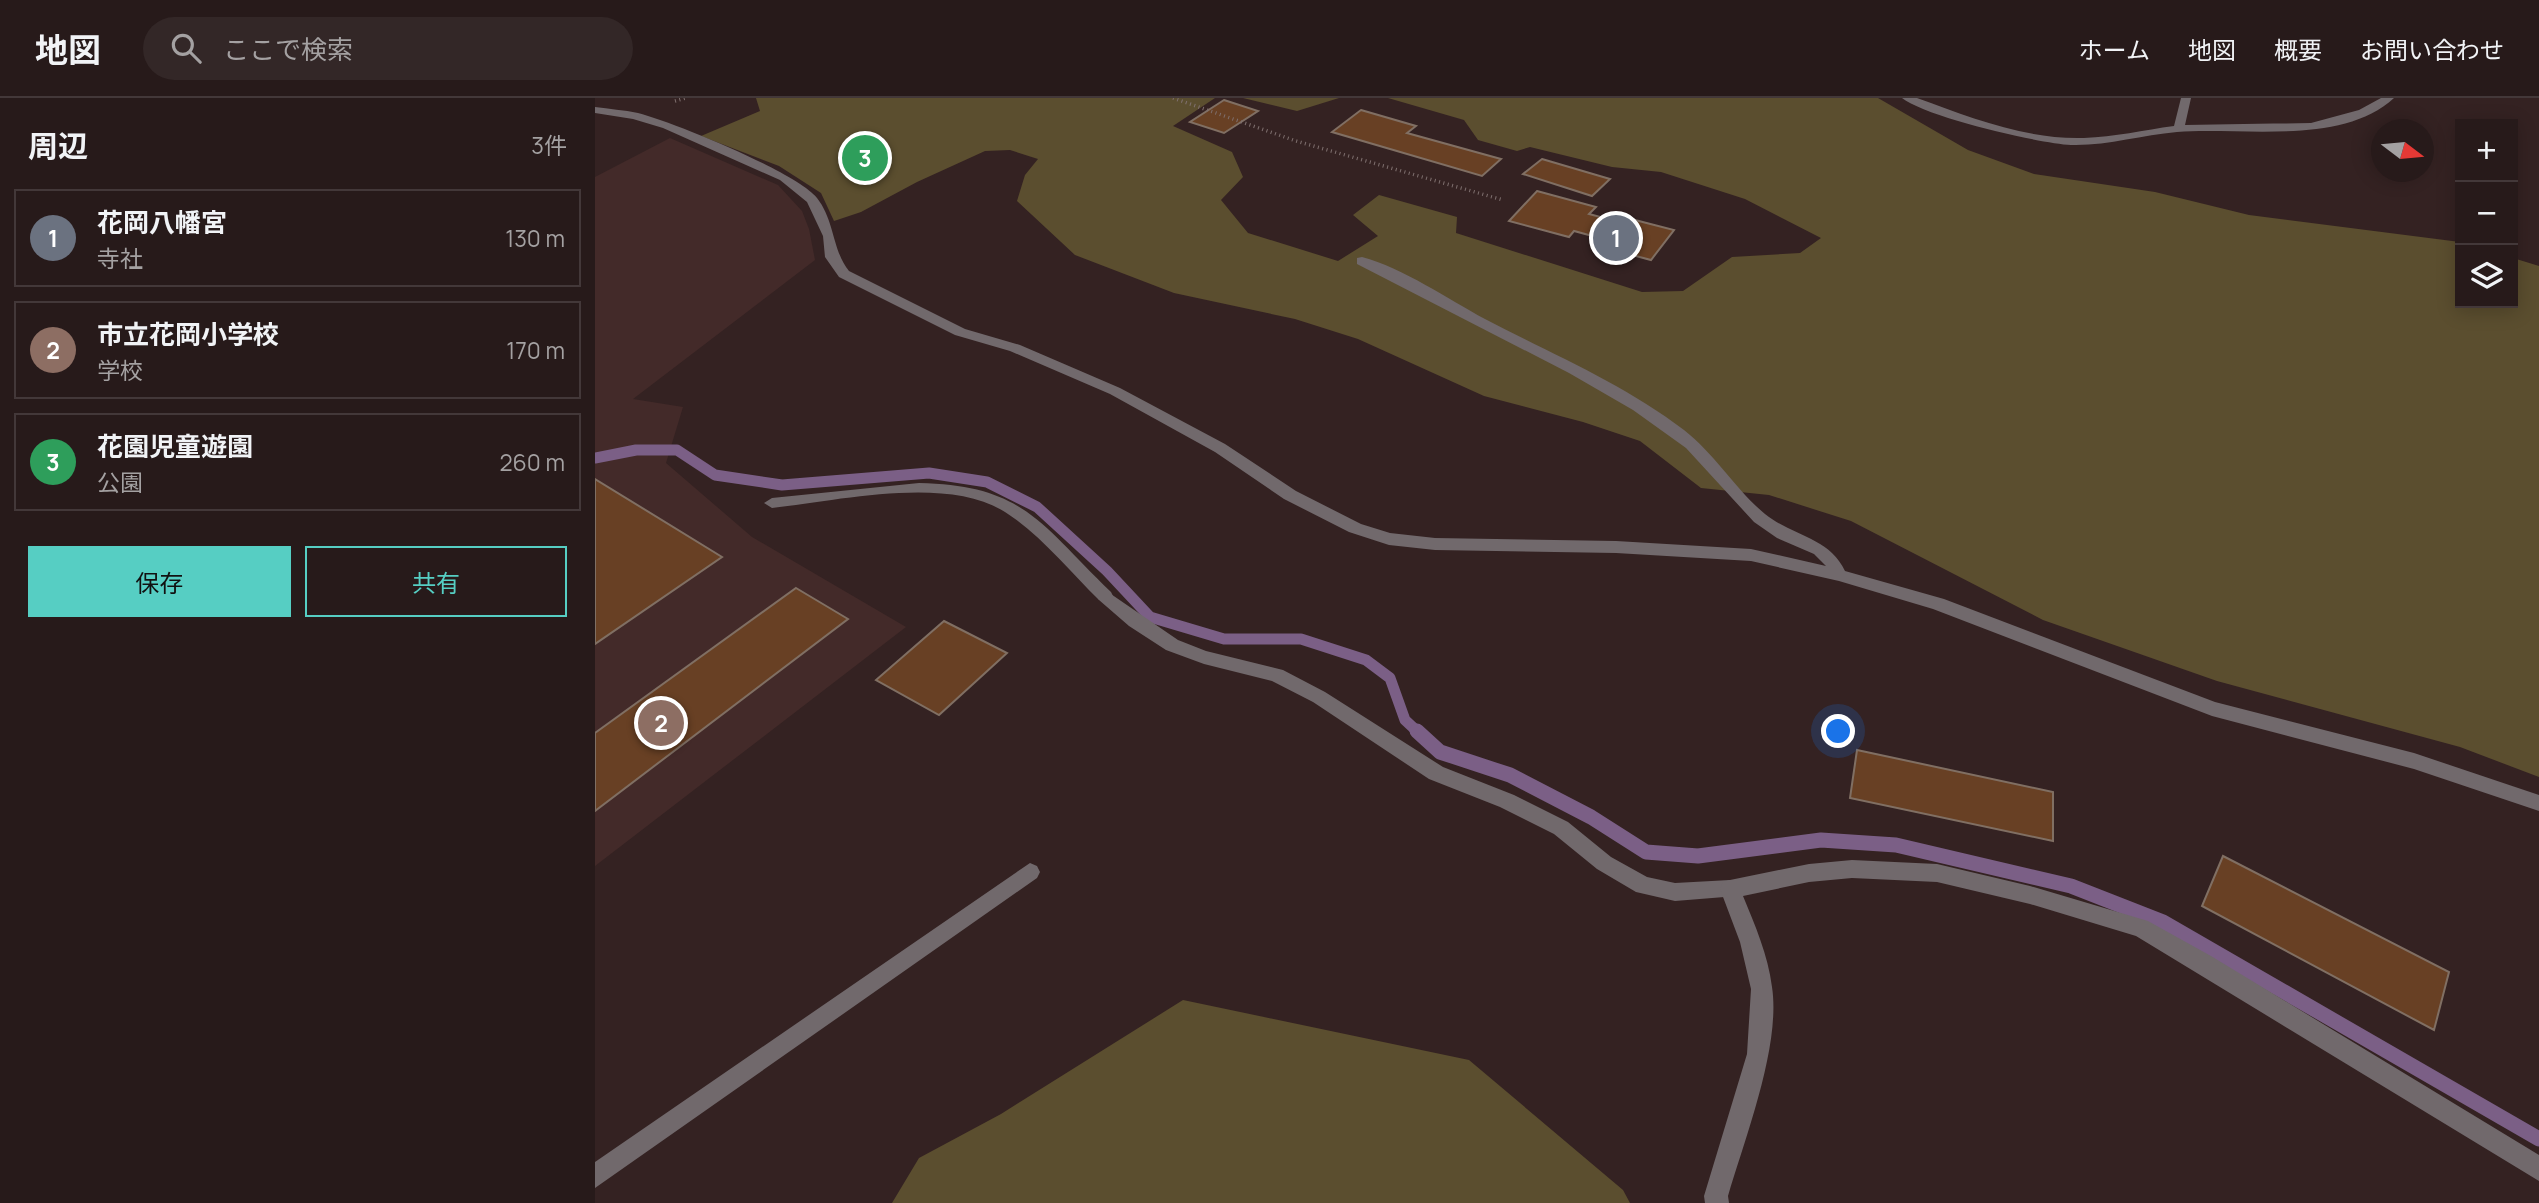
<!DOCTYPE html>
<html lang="ja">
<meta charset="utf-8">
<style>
:root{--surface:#271a1a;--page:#332727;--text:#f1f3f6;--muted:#a4a1a2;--line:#433839;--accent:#56cec3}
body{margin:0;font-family:Manrope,"Noto Sans JP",sans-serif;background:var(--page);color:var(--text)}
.controls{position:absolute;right:21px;top:21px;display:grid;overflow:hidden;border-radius:0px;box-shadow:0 4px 18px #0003}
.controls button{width:63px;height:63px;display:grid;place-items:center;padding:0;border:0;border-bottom:2px solid var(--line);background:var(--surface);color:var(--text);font:35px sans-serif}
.compass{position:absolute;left:1776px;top:21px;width:63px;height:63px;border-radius:50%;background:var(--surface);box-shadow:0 4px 18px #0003;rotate:106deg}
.you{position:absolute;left:1244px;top:634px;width:24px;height:24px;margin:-18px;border:5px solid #fff;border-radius:50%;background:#1a73e8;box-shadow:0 0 0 10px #1a73e833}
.badge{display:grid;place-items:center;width:46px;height:46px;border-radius:50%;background:var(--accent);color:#fff;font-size:23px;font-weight:700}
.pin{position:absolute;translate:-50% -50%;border:4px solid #fff;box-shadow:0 2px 7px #0006}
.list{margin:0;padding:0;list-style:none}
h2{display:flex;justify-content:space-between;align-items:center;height:91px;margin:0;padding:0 28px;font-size:30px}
h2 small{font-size:23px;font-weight:400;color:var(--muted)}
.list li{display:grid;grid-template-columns:46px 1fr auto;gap:21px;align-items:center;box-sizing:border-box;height:98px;margin:0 14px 14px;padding:0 14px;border:2px solid var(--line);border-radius:0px}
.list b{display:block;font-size:26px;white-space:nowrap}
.list p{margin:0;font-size:23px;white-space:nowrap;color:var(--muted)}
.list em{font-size:23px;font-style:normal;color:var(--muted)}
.actions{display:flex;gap:14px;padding:21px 28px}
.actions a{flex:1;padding:16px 0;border:2px solid var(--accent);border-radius:0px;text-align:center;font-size:24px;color:var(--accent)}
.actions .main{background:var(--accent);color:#111}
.icon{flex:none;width:38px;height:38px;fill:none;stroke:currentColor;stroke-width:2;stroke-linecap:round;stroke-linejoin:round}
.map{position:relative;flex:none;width:1944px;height:1105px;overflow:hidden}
header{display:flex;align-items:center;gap:42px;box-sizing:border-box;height:98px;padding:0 35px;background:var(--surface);border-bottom:2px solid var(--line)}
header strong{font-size:33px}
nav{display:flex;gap:38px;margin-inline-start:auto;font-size:24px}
.search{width:490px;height:63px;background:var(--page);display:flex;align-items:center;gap:18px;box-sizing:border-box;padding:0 24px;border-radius:38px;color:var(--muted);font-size:26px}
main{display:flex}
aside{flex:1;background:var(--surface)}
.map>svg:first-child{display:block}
.built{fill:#432a29}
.green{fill:#5b4e2f}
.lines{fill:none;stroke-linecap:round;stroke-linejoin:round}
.stream-far1{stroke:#7b5f86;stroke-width:11}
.stream{stroke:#7b5f86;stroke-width:15}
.building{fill:#684024;stroke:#806f63;stroke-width:2}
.path{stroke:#7f706f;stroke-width:3.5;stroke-dasharray:1 3.5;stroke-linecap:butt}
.lane{fill:#71696c;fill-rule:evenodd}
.street{fill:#71696c;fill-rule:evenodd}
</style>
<header>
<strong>地図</strong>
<div class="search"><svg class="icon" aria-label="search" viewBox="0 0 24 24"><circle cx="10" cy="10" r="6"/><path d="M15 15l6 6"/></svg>ここで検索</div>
<nav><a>ホーム</a><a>地図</a><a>概要</a><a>お問い合わせ</a></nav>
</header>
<main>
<aside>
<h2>周辺<small>3件</small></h2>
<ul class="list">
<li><span class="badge" style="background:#6b7280">1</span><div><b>花岡八幡宮</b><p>寺社</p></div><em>130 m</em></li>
<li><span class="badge" style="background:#8d6e63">2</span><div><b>市立花岡小学校</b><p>学校</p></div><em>170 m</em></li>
<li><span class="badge" style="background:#2e9e5b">3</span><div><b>花園児童遊園</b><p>公園</p></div><em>260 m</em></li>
</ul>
<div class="actions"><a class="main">保存</a><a>共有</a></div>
</aside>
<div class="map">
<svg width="1944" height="1105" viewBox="0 0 1944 1105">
<rect width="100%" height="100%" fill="#342222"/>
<path class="built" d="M 75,40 L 183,87 L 207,113 L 214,131 L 220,162 L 38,301 L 88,309 L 71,365 L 157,439 L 311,529 L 0,768 L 0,79 Z"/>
<path class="green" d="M 161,0 L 620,0 L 578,28 L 637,54 L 648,79 L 626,102 L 653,135 L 743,163 L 783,138 L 758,117 L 784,97 L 862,119 L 861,135 L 1047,194 L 1088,193 L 1137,159 L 1205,155 L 1226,140 L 1150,101 L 1066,74 L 1017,69 L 935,49 L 922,53 L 883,42 L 869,22 L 793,0 L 1283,0 L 1373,52 L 1439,76 L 1560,94 L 1654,117 L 1865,144 L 1865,205 L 1918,205 L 1918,160 L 1944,168 L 1944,679 L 1865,649 L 1622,583 L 1448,522 L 1256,423 L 1174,397 L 1106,390 L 1045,343 L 988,324 L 889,298 L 763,241 L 700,221 L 579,195 L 480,157 L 422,103 L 430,77 L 443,61 L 415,52 L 390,53 L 322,84 L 266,114 L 239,123 L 226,95 L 184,68 L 106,38 L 165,13 Z
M 648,0 L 744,0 L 702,13 Z
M 588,902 L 874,962 L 1028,1092 L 1035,1105 L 297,1105 L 324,1060 L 406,1016 Z"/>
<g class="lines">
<path class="stream-far1" d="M 0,360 L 41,352 L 82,352 L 120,377 L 187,387 L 334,375 L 392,384 L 442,409 L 512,473 L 555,519 L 629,541 L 706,541 L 771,562 L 795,580 L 810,622 L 824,635"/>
<path class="stream" d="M 822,633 L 845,654 L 915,677 L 996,719 L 1051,754 L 1103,758 L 1226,742 L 1301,747 L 1476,788 L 1568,824 L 1944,1041"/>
</g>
<path class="building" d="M 629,2 L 663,13 L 629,35 L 595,24 Z
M 766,12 L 821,28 L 812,35 L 906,61 L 887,78 L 737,34 Z
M 947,61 L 1015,81 L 997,98 L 928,76 Z
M 942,93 L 1001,109 L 994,116 L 1028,125 L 1032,120 L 1079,132 L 1056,162 L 1011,150 L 1016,143 L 979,133 L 974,139 L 914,123 Z
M 0,381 L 127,459 L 0,546 Z
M 201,490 L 253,521 L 0,713 L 0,635 Z
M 349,523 L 412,555 L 344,617 L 281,582 Z
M 1262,652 L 1458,694 L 1458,743 L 1255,700 Z
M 1628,758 L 1854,874 L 1839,932 L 1607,808 Z"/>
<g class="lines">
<path class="path" d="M 578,0 L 701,43 L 908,102
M 80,3 L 91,0"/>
<path class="lane" d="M 510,492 L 583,542 L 611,553 L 688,572 L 730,594 L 848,669 L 919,697 L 973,724 L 1016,759 L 1052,779 L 1080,785 L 1135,782 L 1142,784 L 1145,791 L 1142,798 L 1080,803 L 1041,794 L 1002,771 L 959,736 L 905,709 L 834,681 L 718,604 L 677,583 L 609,566 L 571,552 L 534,528 L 504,502 L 502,498 Z"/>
<path class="street" d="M 1307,0 L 1322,0 C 1374,19 1432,42 1489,40 C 1519,39 1549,32 1579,28 L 1586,0 L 1596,0 L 1590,27 L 1716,25 L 1764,12 L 1786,0 L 1799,0 C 1747,48 1647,29 1582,34 C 1546,37 1512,48 1476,47 C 1442,45 1331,19 1307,0 Z
M 0,9 C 14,11 29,12 43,15 C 78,24 201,74 222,100 C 240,123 237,152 254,173 L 370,231 L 425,247 L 525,290 L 630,346 L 701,393 L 766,426 L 795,435 L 840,440 L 1021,443 L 1156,451 L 1231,468 L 1219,456 L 1182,440 L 1159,424 L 1091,350 L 1038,312 L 974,275 L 762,166 L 762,160 L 767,159 C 808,170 853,201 890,221 C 957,256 1029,286 1089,332 C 1120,356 1140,391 1170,416 C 1197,438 1234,439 1250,473 L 1349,501 L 1620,604 L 1819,655 L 1944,697 L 1944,713 L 1819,671 L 1617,618 L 1338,511 L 1244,483 L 1156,463 L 1021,455 L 840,452 L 794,447 L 754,434 L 689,401 L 620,354 L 515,296 L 415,253 L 360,237 L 244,179 L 230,159 L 228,138 L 212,104 L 185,82 L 68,30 L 38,21 L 0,15 Z
M 324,385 C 430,387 446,427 516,494 L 518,498 L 516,502 L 504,502 C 474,473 446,437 410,414 C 352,377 243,403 177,410 L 169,405 L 177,400 Z
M 1257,762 L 1342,766 L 1435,788 L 1553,823 L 1616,858 L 1944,1057 L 1944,1083 L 1541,838 L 1435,806 L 1342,784 L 1257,780 L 1214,784 L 1148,798 C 1160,827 1173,857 1177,889 C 1186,948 1150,1040 1133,1098 L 1134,1105 L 1110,1105 L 1109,1098 L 1152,956 L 1156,891 L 1145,844 L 1125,791 L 1128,784 L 1135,782 L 1214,766 Z
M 435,765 L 442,768 L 445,774 L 442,780 L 0,1090 L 0,1064 Z"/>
</g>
</svg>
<div class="controls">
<button>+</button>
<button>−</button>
<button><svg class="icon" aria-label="layers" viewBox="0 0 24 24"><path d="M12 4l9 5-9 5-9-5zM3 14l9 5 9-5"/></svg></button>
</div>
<svg class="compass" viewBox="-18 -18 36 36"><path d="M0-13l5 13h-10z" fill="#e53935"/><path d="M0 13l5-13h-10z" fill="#a4a1a2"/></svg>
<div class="you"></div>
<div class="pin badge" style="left:1021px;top:140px;background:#6b7280">1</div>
<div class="pin badge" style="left:66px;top:625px;background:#8d6e63">2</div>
<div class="pin badge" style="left:270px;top:60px;background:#2e9e5b">3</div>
</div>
</main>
